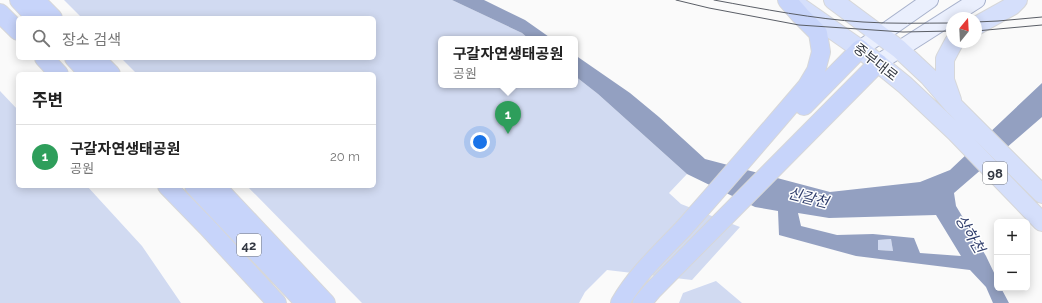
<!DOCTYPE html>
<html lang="ko">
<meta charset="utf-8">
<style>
:root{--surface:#fff;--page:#f6f6f6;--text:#222;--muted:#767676;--line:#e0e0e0;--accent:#853e1d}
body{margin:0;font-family:Raleway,"Noto Sans KR",sans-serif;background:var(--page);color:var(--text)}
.controls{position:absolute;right:12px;bottom:12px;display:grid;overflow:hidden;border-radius:6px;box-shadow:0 2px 10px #0003}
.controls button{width:36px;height:36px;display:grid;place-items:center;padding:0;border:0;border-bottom:1px solid var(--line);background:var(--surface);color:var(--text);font:20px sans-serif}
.compass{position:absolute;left:946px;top:12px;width:36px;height:36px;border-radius:50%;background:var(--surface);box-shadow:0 2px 10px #0003;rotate:18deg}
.you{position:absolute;left:480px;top:142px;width:14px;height:14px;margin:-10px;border:3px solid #fff;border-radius:50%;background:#1a73e8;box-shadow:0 0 0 6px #1a73e833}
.badge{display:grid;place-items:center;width:26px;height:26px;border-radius:50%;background:var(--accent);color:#fff;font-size:13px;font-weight:700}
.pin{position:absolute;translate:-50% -33px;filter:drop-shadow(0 1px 2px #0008)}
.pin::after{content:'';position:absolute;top:21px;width:14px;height:12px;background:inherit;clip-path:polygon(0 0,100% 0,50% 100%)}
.popup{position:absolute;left:438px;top:36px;width:140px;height:52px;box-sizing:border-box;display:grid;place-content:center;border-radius:6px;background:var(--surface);filter:drop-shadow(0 1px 3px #0005);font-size:13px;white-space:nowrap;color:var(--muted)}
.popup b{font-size:15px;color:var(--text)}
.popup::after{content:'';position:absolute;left:50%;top:100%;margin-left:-8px;border:8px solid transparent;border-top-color:var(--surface)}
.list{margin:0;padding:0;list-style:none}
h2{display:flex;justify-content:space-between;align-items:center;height:52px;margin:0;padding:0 16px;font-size:17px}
h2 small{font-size:13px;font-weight:400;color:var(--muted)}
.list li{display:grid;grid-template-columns:26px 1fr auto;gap:12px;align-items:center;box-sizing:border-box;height:64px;padding:0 16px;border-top:1px solid var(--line)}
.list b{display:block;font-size:15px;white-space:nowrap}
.list p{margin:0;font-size:13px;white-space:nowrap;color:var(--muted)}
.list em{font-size:13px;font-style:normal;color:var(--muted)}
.icon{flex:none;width:22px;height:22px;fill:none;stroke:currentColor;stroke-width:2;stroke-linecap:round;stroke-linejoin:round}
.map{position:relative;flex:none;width:1042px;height:303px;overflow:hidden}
.search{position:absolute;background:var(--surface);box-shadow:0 2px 10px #0003;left:16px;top:16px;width:360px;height:44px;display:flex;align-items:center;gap:10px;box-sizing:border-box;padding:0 14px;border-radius:6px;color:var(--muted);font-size:15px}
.panel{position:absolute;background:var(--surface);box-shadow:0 2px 10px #0003;left:16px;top:72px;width:360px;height:116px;border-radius:6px}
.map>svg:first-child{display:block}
.green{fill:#d1daf1}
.water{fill:#93a0c1;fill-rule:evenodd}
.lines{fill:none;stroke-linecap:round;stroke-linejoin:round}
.secondary-casing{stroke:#a8b2cc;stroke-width:18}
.primary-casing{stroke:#d6d7d9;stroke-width:20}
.trunk-casing{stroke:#d6d7d9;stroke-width:20}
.secondary{stroke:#eaeffd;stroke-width:16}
.primary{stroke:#d5dffb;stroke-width:18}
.trunk{stroke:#c7d4fa;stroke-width:18}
.tram{stroke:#5a5e66;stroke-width:1}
.labels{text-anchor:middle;stroke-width:3;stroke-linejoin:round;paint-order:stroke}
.shield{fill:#fff;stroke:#70747b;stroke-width:1}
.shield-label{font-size:13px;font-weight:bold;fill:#333842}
.street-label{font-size:14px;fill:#333842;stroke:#fff}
.water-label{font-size:15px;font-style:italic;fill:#303e6c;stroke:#fff}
</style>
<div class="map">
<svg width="1042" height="303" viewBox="0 0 1042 303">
<rect width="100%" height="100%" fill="#fafafa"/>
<path class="green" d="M 64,0 L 452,0 L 522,33 L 529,39 L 441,39 L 441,85 L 575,85 L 575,76 L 598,94 L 687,174 L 669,193 L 681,204 L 740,227 L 692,280 L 607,270 L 585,292 L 579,303 L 362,303 L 247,186 L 374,186 L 374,74 L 137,74 L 121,58 L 374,58 L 374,18 L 82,18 Z
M 0,91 L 18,110 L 18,186 L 87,186 L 142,246 L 181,303 L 0,303 Z
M 891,239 L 893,251 L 878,250 L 878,240 Z
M 716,281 L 742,303 L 679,303 L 683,293 Z"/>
<path class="water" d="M 452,0 L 484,0 L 525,20 L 552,39 L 529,39 L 522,33 Z
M 575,55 L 630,93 L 659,117 L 705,159 L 830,192 L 920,182 L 950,170 L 1042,83 L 1042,117 L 954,193 L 956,206 L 986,256 L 997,279 L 997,288 L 1001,288 L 1009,303 L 993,303 L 986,287 L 970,270 L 856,256 L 779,235 L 778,211 L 755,207 L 687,174 L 598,94 L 575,76 ZM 798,213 L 829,218 L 936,215 L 961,256 L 920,253 L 914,238 L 873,234 L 837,235 L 801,226 ZM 891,239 L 893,251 L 878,250 L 878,240 Z"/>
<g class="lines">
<g class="secondary-casing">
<path id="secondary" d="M 860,49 L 930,0
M 878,63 L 977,0"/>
</g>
<g class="primary-casing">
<path id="primary" d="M 833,0 L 899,49 L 929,77 L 954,106 L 1042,194
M 797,5 L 860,49 L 878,63 L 905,85 L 956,133 L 1042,222
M 976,26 L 1012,6 L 1018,0
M 952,100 L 945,80 L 945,59 L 954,42"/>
</g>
<g class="trunk-casing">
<path id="trunk" d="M 19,0 L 36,18
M 35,0 L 53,18
M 0,13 L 18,31
M 44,58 L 59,74
M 74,58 L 89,74
M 95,58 L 111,74
M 804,106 L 860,49
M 167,186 L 207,227 L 277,303
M 194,186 L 305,303
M 216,186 L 326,303
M 620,303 C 636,275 661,252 683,229 C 725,182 766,134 807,86 L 816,71 L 821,52 L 818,33 L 800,15 L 787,0
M 642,303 L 652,291 L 878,63"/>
</g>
<use href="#secondary" class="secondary"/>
<use href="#primary" class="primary"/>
<use href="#trunk" class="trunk"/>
<path class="tram" d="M 676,0 L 709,8 L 799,25 L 903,32 L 952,31
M 714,0 C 763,9 814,19 863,22 C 893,24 922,23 952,23
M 976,22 L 998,21 L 1042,17
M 976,31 L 1042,25"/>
</g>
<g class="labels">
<g class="shield">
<rect x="983" y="162" width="24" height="22" rx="3"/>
<rect x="237" y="234" width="24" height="22" rx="3"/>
</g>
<g class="shield-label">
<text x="995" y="178">98</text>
<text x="249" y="250">42</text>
</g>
<g class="street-label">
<text transform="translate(876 62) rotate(38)" y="5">중부대로</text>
</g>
<g class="water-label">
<text transform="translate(808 198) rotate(14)" y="5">신갈천</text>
<text transform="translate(970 234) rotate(59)" y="5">상하천</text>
</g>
</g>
</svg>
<div class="controls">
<button>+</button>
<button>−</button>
</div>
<svg class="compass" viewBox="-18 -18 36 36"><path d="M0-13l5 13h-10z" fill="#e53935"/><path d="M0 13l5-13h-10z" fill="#767676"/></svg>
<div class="you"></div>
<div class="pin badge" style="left:508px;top:134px;background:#2e9e5b">1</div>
<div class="popup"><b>구갈자연생태공원</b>공원</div>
<div class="search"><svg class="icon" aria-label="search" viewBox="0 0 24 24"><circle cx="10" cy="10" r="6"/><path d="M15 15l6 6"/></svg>장소 검색</div>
<section class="panel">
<h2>주변<small></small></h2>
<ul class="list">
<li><span class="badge" style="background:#2e9e5b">1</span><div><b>구갈자연생태공원</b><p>공원</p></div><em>20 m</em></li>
</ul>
</section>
</div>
